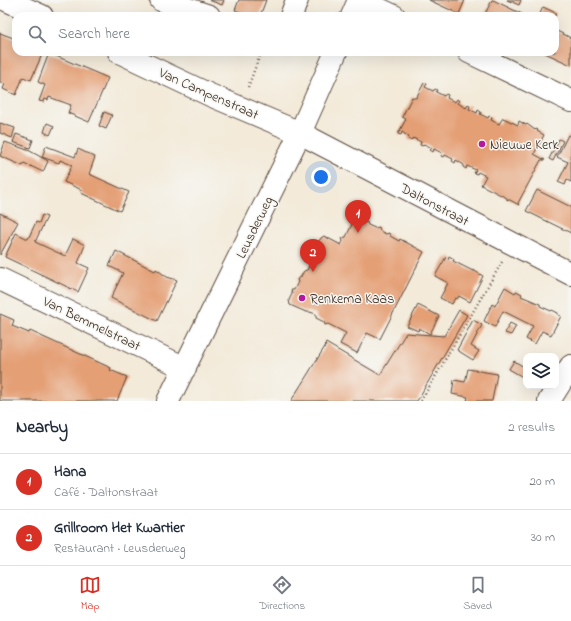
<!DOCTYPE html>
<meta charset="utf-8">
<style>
:root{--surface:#fff;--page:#f6f6f7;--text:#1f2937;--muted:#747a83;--line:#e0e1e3;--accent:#d93025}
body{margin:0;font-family:"Indie Flower",sans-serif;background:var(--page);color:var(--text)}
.controls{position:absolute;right:12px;bottom:12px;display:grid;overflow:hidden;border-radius:8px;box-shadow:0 4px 16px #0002}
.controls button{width:36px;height:36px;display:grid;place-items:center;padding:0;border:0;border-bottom:1px solid var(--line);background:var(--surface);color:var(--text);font:20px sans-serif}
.you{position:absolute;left:321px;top:177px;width:14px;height:14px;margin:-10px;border:3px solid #fff;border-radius:50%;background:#1a73e8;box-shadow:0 0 0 6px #1a73e833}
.badge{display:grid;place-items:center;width:26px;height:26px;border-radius:50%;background:var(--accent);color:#fff;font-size:13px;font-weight:700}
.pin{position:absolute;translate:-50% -33px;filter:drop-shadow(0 1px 2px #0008)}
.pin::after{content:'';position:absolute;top:21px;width:14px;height:12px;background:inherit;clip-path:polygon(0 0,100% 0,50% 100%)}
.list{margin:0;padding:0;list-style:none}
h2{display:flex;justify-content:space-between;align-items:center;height:52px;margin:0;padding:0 16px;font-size:17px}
h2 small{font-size:13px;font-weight:400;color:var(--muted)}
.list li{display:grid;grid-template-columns:26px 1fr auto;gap:12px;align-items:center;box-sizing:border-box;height:56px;padding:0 16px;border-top:1px solid var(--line)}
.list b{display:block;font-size:15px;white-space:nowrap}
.list p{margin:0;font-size:13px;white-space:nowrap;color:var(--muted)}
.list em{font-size:13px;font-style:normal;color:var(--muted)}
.icon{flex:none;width:22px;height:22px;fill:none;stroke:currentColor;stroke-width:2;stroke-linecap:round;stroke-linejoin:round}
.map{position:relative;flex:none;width:571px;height:401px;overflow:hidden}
.search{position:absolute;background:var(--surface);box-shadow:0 4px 16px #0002;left:12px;right:12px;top:12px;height:44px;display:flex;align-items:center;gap:10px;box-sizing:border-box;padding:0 14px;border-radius:12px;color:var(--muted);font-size:15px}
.sheet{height:164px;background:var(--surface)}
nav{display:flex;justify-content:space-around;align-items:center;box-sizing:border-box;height:56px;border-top:1px solid var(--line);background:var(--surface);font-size:11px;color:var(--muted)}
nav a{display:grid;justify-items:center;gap:2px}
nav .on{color:var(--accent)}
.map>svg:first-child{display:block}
.building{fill:#e49f74}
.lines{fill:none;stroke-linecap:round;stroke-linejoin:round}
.street-casing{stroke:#57473a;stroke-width:24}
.secondary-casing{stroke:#57473a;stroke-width:24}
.path{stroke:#57473a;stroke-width:2.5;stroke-dasharray:1 3;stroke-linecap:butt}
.street{stroke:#fff;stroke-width:22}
.secondary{stroke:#fff;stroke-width:22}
.poi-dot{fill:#b5179e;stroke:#f6f6f2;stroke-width:1.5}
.labels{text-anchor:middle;stroke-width:3;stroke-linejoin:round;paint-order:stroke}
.street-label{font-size:14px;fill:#3b2a1e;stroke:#f6f6f2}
.poi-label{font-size:14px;fill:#3b2a1e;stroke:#f6f6f2;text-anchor:start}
</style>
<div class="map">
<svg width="571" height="401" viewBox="0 0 571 401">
<rect width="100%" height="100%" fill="#f6f6f2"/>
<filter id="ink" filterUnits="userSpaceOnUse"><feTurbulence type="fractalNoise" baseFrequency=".025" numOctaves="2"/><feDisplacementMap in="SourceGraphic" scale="8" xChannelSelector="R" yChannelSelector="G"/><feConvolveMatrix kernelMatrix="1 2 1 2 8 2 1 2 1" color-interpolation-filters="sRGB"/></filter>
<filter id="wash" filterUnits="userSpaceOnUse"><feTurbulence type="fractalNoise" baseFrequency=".012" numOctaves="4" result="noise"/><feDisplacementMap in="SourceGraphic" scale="16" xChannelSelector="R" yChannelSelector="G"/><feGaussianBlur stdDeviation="0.9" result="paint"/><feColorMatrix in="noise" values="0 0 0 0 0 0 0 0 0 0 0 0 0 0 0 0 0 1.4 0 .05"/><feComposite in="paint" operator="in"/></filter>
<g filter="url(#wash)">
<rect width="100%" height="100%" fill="#f3ead9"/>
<g id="blocks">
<path class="building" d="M 209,0 L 224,0 L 222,5 Z
M 239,0 L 266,0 L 260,16 L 250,16 L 235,10 Z
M 429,0 L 465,0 L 459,14 Z
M 492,0 L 493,0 L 526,16 L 484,16 Z
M 507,0 L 521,0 L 519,5 Z
M 543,7 L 556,13 L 555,16 L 539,16 Z
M 555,30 L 571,38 L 571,65 L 543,52 L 555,52 Z
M 0,33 L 16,39 L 16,52 L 43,52 L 31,80 L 23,77 L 16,95 L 3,89 L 5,84 L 0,82 Z
M 49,53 L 108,78 L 89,122 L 68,113 L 71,105 L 49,97 L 48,100 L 45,99 L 44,102 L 39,101 L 45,85 L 38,82 Z
M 424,83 L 427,84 L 425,87 L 433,91 L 435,89 L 437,90 L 436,92 L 444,96 L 446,94 L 448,95 L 447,98 L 455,102 L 457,99 L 459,101 L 458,103 L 466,108 L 468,105 L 470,106 L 469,109 L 477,113 L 478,110 L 481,112 L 480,114 L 488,118 L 489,116 L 492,117 L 491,120 L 499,124 L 503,118 L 518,125 L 519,121 L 526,125 L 527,124 L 535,130 L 536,129 L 538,130 L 537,131 L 544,135 L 534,154 L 545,160 L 541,160 L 518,203 L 519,205 L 508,199 L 507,200 L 507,198 L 481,185 L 486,176 L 478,172 L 477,174 L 474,173 L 476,170 L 467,166 L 466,169 L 463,167 L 464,165 L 456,160 L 455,163 L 452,161 L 453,159 L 445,155 L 444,157 L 441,156 L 442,153 L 434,149 L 433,152 L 430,150 L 432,148 L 424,144 L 422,146 L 420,145 L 421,142 L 413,138 L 411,141 L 408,139 L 409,137 L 402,132 L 401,135 L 398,134 L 406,119 L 402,117 L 412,97 L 416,98 Z
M 104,112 L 112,115 L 106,129 L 99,126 Z
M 0,123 L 15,128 L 12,138 L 0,133 Z
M 47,123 L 54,126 L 50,135 L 44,132 Z
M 16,134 L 33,140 L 30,148 L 13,142 Z
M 568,135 L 571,136 L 571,182 L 567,180 L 565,185 L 558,182 L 568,162 L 557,157 Z
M 559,139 L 563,141 L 553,161 L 549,159 Z
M 5,142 L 30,151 L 48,161 L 43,172 L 24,163 L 23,166 L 0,156 Z
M 46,146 L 75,157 L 78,149 L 95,157 L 89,174 L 129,192 L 120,211 L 81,193 L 82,190 L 64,182 L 72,165 L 60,160 L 59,163 L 42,157 Z
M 537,190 L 571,207 L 571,233 L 526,211 Z
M 0,213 L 18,222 L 0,255 Z
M 42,215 L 47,217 L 35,242 L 65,256 L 73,239 L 85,245 L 78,263 L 89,268 L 78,292 L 5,257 L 16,233 L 28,239 L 36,222 L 39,223 Z
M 357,219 L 364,223 L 367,222 L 368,225 L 375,228 L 379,227 L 380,231 L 386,234 L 389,233 L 390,236 L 399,241 L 400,239 L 424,252 L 380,339 L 367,333 L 357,353 L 340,344 L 346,333 L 328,324 L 325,325 L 324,322 L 316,318 L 316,314 L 310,312 L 306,312 L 290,305 L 289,300 L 292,294 L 291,290 L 294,290 L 298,282 L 297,279 L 300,278 L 304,271 L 307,270 L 313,259 L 312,255 L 315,248 L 314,245 L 317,244 L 321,238 L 324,236 L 341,245 L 343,241 L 342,238 L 346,237 L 354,220 Z
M 116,251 L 155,271 L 156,269 L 167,277 L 177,280 L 157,321 L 111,298 L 123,273 L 109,266 Z
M 449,256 L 454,259 L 453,261 L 473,271 L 473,270 L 483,276 L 470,302 L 459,296 L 457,299 L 455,298 L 452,304 L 440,298 L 448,283 L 435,276 L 446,257 L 448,259 Z
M 505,287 L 515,293 L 516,291 L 522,294 L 521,296 L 540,304 L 540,306 L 551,311 L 552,310 L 558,313 L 558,315 L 561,316 L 551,335 L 542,331 L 535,344 L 526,339 L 533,326 L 503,311 L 495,327 L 484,321 L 492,304 L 495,306 Z
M 418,305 L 439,316 L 430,334 L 419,328 L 418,331 L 407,326 Z
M 459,310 L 467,315 L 417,401 L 291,401 L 326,345 L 324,345 L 326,343 L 380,375 L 406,333 L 444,336 Z
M 0,314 L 14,320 L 12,326 L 29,333 L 30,331 L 111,368 L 110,370 L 127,377 L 117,401 L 0,401 Z
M 473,320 L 482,325 L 471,346 L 479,351 L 473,360 L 457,350 Z
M 510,323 L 516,326 L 511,335 L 505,333 Z
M 514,361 L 526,368 L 526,379 L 509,369 Z
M 468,369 L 497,374 L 492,401 L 467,401 L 468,397 L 452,394 L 454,380 L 465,382 Z"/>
</g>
</g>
<g filter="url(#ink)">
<use href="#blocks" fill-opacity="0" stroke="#57473a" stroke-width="1"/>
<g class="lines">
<g class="street-casing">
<path id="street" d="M 161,0 L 209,16
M 360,0 L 394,16
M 291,16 L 297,0
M 469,52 L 571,101
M 0,279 L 185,368
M 549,401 L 571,366"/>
</g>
<g class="secondary-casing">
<path id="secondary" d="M 6,0 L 42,16
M 352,16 L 359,0
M 119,52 L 210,95 L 300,133 L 571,274
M 168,401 L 300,133 L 336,52"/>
</g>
<path class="path" d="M 248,87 L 261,52
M 421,401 L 502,262"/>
<use href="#street" class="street"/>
<use href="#secondary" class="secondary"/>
</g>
</g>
<g class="poi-dot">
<circle cx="482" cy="144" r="4"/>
<circle cx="302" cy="298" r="4"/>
</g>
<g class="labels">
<g class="street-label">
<text transform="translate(209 93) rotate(24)" y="5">Van Campenstraat</text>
<text transform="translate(435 204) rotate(28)" y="5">Daltonstraat</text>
<text transform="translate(254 227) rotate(-64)" y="5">Leusderweg</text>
<text transform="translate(92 323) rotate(26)" y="5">Van Bemmelstraat</text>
</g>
<g class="poi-label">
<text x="490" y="149">Nieuwe Kerk</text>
<text x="310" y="303">Renkema Kaas</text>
</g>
</g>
</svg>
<div class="controls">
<button><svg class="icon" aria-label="layers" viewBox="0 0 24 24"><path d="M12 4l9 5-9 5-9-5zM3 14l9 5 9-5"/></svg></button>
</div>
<div class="you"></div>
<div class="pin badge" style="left:358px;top:233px">1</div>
<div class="pin badge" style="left:313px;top:272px">2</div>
<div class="search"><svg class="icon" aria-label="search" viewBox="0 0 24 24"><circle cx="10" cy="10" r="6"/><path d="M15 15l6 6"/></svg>Search here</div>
</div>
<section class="sheet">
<h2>Nearby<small>2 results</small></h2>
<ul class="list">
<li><span class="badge">1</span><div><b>Hana</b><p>Café · Daltonstraat</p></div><em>20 m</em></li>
<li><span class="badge">2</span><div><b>Grillroom Het Kwartier</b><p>Restaurant · Leusderweg</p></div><em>30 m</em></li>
</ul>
</section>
<nav>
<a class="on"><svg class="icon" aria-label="map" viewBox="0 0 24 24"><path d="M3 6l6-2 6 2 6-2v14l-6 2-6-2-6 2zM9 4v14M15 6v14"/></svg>Map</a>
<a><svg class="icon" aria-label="directions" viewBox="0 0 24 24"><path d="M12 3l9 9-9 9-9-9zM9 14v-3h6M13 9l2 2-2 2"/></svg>Directions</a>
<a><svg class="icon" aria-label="saved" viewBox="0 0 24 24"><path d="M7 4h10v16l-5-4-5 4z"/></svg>Saved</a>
</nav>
